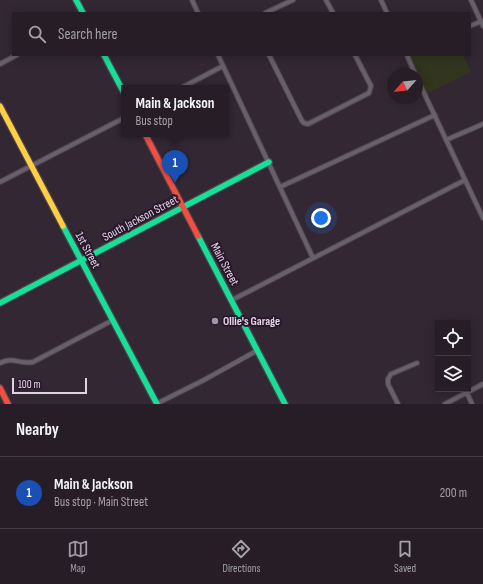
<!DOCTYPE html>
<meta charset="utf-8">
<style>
:root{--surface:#261d26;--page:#322a32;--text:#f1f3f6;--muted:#a4a2a7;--line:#423b43;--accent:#a497a5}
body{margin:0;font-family:"Sofia Sans Condensed",sans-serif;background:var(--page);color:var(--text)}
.controls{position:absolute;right:12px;bottom:12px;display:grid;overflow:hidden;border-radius:0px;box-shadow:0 2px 10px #0003}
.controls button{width:36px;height:36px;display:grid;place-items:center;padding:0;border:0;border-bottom:1px solid var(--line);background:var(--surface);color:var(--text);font:20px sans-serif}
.compass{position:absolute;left:387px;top:68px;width:36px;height:36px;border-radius:50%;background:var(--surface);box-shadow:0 2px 10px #0003;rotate:243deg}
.scale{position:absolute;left:12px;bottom:10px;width:75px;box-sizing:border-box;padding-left:4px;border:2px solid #e1d4e2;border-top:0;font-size:11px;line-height:14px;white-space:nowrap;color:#e1d4e2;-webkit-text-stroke:3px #2c182e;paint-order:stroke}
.you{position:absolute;left:321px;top:218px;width:14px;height:14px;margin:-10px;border:3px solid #fff;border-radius:50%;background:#1a73e8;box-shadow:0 0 0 6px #1a73e833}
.badge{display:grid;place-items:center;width:26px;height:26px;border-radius:50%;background:var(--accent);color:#fff;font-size:13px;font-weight:700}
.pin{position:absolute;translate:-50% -33px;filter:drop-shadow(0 1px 2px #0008)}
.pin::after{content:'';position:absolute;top:21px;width:14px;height:12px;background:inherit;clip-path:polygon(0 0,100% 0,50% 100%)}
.popup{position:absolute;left:121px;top:85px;width:108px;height:52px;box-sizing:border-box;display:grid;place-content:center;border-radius:0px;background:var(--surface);filter:drop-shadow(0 1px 3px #0005);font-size:13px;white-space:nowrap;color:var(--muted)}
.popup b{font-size:15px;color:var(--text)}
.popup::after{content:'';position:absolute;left:50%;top:100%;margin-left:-8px;border:8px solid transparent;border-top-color:var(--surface)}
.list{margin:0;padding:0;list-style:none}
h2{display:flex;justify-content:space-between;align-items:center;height:52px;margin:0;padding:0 16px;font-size:17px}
h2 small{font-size:13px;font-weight:400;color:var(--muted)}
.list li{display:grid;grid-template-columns:26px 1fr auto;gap:12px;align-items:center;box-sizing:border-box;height:72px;padding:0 16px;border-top:1px solid var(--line)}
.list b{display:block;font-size:15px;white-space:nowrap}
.list p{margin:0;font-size:13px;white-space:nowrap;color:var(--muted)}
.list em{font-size:13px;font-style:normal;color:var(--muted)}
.icon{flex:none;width:22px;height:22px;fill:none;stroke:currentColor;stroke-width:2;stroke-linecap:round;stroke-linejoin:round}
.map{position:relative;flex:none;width:483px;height:404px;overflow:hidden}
.search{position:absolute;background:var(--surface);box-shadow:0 2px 10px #0003;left:12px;right:12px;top:12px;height:44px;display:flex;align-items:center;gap:10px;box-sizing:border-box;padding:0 14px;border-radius:0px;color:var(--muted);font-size:15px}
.sheet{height:124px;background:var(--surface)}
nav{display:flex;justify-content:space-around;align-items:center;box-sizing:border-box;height:56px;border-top:1px solid var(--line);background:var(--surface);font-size:11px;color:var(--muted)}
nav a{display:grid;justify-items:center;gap:2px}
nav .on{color:var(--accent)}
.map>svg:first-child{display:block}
.green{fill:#32361f}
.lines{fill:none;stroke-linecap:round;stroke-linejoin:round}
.street-casing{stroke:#4d444e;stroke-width:6}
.fast-casing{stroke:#4d444e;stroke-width:8}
.slow-casing{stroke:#4d444e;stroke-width:8}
.jam-casing{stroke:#4d444e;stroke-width:8}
.street{stroke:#686069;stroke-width:4}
.fast{stroke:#16e098;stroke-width:5.5}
.slow{stroke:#ffcf43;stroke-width:5.5}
.jam{stroke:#f24e42;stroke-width:5.5}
.poi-dot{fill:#a497a5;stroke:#2c182e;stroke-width:1.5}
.labels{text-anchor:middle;stroke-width:4;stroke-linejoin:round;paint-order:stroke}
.street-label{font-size:12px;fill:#e1d4e2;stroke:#2c182e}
.poi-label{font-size:12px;font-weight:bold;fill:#e1d4e2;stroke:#2c182e;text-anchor:start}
</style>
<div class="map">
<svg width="483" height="404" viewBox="0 0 483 404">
<rect width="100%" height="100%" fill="#322733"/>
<path class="green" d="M 410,55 L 463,55 L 471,72 L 426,94 L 408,56 Z"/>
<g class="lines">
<g class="street-casing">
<path id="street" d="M 192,0 L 198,13
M 326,0 L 333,13
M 381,0 L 387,13
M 471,0 L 483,26
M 265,13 L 293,0
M 470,26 L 482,21
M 218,55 L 313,258
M 269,55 L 302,121 L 304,123 L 308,124 L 369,93 L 371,86 L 355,55
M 407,55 L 415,74
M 0,64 L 17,55
M 417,78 L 483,218
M 181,88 L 223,66
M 446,140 L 483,124
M 0,182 L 124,118
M 280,187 L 435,115
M 232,300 L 465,180
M 0,363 C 13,356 20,365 33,362 L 113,320
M 467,393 L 472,404
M 156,404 L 204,380 L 258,350
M 398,404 L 388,384 L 388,379 L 391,374 L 417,363
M 445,404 L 483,384"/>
</g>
<g class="fast-casing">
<path id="fast" d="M 76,0 L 83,13
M 104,55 L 124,93
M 63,226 L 157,404
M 198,236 L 285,404
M 0,303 L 269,162"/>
</g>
<g class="slow-casing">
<path id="slow" d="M 0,106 L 63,226"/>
</g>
<g class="jam-casing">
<path id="jam" d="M 145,134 L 198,236
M 0,388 L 8,404"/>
</g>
<use href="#street" class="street"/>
<use href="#fast" class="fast"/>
<use href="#slow" class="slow"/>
<use href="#jam" class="jam"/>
</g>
<circle class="poi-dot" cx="215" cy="321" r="4"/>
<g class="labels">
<g class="street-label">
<text transform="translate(140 218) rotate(-28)" y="4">South Jackson Street</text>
<text transform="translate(88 250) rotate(62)" y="4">1st Street</text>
<text transform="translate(225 264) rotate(62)" y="4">Main Street</text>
</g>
<g class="poi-label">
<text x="223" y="325">Ollie's Garage</text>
</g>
</g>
</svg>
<div class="controls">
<button><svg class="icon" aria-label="locate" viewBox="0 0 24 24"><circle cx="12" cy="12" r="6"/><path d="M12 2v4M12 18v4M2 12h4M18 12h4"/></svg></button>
<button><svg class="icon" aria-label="layers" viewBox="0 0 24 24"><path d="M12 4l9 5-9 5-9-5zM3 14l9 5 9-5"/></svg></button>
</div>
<svg class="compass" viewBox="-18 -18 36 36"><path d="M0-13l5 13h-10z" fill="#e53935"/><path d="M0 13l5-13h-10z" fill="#a4a2a7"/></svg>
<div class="scale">100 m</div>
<div class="you"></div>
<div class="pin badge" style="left:175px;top:183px;background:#1a4fb4">1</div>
<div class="popup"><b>Main &amp; Jackson</b>Bus stop</div>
<div class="search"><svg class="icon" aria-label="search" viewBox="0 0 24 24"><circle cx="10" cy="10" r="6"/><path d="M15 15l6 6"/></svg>Search here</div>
</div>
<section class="sheet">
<h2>Nearby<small></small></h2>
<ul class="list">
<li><span class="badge" style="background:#1a4fb4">1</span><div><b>Main &amp; Jackson</b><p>Bus stop · Main Street</p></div><em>200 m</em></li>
</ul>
</section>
<nav>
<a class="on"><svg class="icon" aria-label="map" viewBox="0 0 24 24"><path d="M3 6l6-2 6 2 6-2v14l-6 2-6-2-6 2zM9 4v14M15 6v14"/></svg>Map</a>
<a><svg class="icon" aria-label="directions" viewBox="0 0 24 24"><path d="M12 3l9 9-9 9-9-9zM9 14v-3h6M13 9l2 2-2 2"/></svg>Directions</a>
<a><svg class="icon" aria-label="saved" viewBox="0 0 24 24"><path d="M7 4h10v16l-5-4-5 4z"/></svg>Saved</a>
</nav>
